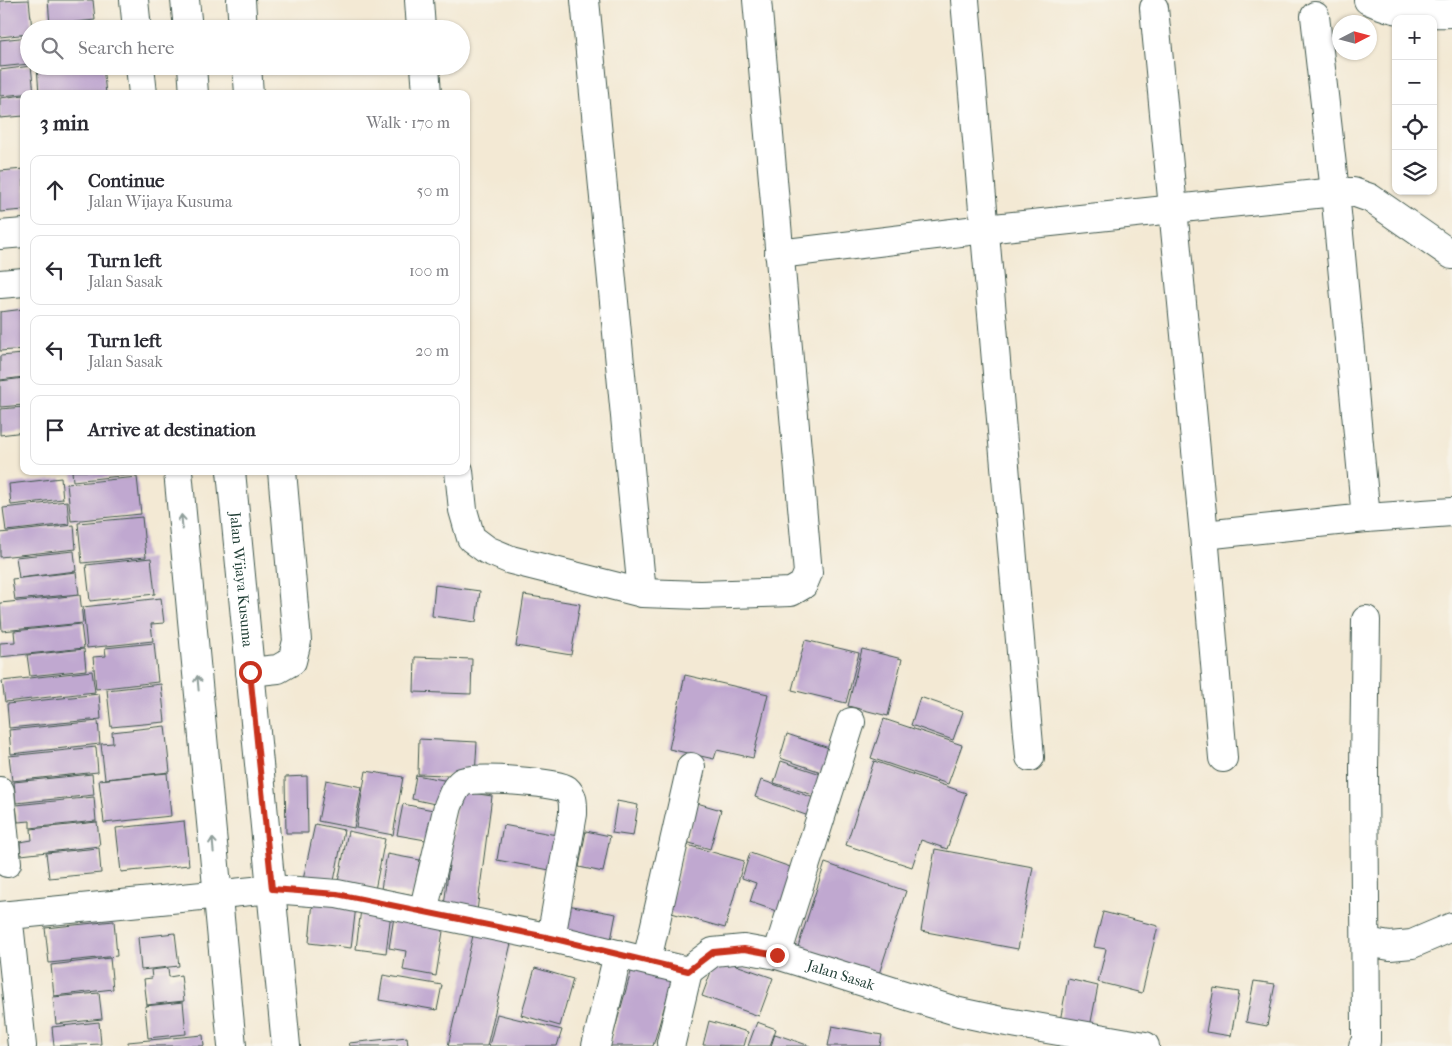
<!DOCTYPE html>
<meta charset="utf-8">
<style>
:root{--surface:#fff;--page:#f2f2f3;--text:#2b2b33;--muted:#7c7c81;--line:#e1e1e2}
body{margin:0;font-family:"IM FELL French Canon",serif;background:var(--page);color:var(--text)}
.controls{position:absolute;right:15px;top:15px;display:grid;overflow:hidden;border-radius:10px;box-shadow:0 1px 4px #0004}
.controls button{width:45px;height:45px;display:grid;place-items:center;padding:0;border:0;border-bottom:1px solid var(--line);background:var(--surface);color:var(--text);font:25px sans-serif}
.compass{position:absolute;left:1332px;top:15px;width:45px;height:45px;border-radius:50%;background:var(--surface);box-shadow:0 1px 4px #0004;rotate:84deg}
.stop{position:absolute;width:15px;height:15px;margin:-11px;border:4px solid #c8321e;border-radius:50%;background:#fff}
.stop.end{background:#c8321e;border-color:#fff;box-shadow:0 1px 5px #0008}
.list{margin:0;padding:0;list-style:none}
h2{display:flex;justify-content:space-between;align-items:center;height:65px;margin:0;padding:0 20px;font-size:21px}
h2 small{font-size:16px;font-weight:400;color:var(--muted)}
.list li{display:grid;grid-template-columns:32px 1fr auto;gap:15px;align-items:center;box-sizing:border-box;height:70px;margin:0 10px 10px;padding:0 10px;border:1px solid var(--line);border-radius:10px}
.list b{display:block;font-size:19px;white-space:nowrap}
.list p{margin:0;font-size:16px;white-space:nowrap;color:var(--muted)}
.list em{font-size:16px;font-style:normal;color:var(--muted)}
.icon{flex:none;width:28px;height:28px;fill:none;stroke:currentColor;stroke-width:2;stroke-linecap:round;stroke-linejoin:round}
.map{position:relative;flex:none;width:1452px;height:1046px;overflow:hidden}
.search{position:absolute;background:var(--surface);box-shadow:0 1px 4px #0004;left:20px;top:20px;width:450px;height:55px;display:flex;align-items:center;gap:12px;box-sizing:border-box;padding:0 18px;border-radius:28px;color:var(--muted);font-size:19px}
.panel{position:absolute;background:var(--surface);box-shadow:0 1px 4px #0004;left:20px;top:90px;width:450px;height:385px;border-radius:10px}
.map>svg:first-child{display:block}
.building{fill:#c0a8d0}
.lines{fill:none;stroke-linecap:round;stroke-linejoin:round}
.minor-casing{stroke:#3f574c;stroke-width:30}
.minor{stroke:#fff;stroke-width:28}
.oneway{stroke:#8f9e9a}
.route{stroke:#c8321e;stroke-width:6}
.labels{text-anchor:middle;stroke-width:4.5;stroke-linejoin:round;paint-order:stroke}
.street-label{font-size:15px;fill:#1f3d34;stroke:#f7f3e8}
</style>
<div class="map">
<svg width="1452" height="1046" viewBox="0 0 1452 1046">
<rect width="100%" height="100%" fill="#f7f3e8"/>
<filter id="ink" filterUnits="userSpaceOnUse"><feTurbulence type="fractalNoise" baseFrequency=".02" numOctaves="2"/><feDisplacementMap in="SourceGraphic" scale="10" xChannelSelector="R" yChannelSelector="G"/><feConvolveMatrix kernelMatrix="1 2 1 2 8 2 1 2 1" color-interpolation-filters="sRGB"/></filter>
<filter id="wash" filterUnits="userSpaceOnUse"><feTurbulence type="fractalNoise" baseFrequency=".0096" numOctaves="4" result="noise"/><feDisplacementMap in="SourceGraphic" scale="20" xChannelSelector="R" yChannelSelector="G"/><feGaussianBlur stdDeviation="1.12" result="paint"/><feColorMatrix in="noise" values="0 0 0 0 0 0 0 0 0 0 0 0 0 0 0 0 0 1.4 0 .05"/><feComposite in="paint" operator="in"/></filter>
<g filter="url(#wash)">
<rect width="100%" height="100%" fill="#f3e9d4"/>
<g id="blocks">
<path class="building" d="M 29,0 L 32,29 L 29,29 L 29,34 L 0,37 L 0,1 Z
M 48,0 L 93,0 L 95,20 L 50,25 Z
M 99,23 L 99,29 L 55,29 L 55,27 Z
M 29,37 L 29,64 L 0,67 L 0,40 Z
M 31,66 L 34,93 L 0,96 L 0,70 Z
M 37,66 L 103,66 L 106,94 L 39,94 Z
M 24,95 L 24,116 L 0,118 L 0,98 Z
M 24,169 L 24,210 L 0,212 L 0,171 Z
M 24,309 L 24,349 L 0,351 L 0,312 Z
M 24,354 L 24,377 L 0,380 L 0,356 Z
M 24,378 L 24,405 L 0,407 L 0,381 Z
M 24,407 L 24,432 L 0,435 L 0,409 Z
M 72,471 L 139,471 L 139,474 L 73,481 Z
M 137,477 L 141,514 L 71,521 L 67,484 Z
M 61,478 L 63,499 L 11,505 L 9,484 Z
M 67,501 L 69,524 L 6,531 L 3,508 Z
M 142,517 L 146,557 L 82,563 L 78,523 Z
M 74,525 L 76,549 L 0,557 L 0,533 Z
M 74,551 L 76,571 L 19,578 L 16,557 Z
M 151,558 L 155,594 L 90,601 L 86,565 Z
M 76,572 L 79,594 L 15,600 L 12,579 Z
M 435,585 L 480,591 L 476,622 L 432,616 Z
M 80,595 L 83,623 L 2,631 L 0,603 Z
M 524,595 L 580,604 L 571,655 L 516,646 Z
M 161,598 L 164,623 L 151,624 L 153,641 L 87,648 L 83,607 Z
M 81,624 L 84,648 L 0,657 L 0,643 L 15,642 L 14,631 Z
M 805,640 L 859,653 L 846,703 L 792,690 Z
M 154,643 L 158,682 L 96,689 L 93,657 L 106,656 L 105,648 Z
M 84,649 L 86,670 L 30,676 L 27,655 Z
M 862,649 L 902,659 L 888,716 L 848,706 Z
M 415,657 L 472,659 L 471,694 L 414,692 Z
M 92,671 L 95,692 L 5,702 L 2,681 Z
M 685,675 L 768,694 L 753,758 L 717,750 L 714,759 L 669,749 Z
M 161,684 L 165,722 L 111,727 L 107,690 Z
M 99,694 L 101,719 L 9,728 L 7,704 Z
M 920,697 L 963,712 L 953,740 L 911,725 Z
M 884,719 L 962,745 L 948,784 L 871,758 Z
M 98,721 L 100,744 L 11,754 L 9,730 Z
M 165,726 L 170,772 L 105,779 L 101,744 L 113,743 L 112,732 Z
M 787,734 L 838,751 L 830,775 L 780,758 Z
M 419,739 L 477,742 L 475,776 L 418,774 Z
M 96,747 L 98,772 L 12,781 L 9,756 Z
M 781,761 L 830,777 L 823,798 L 774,783 Z
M 874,761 L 966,793 L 947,849 L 921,840 L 912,867 L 846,845 Z
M 366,771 L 403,777 L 393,835 L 356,828 Z
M 167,773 L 171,816 L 104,823 L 99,780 Z
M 92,774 L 94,795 L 16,803 L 14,782 Z
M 416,775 L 449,781 L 444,806 L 412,799 Z
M 307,776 L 308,833 L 286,833 L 285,777 Z
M 326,780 L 362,787 L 354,828 L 318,821 Z
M 761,780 L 823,801 L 817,819 L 755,797 Z
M 458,791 L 492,796 L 477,911 L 444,906 Z
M 94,797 L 96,821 L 30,828 L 30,821 L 18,822 L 16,805 Z
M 617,801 L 638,805 L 633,836 L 612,833 Z
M 697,803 L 721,810 L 710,849 L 686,842 Z
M 403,804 L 443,812 L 437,842 L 397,835 Z
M 184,821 L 189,865 L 121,872 L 116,828 Z
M 97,822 L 100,846 L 21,855 L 20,842 L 32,840 L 31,829 Z
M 315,824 L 344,830 L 333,886 L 303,880 Z
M 503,825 L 562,836 L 555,871 L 497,860 Z
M 348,831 L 385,839 L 375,890 L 338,882 Z
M 586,831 L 610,836 L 603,872 L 579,867 Z
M 687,845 L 744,861 L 725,928 L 668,912 Z
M 99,848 L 101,873 L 49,878 L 46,853 Z
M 935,849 L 1033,867 L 1018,949 L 921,931 Z
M 750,853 L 799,870 L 785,914 L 750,902 L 756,883 L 742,878 Z
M 387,854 L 420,860 L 413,895 L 381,889 Z
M 825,863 L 906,891 L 877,980 L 796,953 Z
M 313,901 L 356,906 L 351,948 L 309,943 Z
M 562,904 L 616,914 L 611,940 L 557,930 Z
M 361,909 L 391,913 L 386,953 L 356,949 Z
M 1103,912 L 1158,926 L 1142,993 L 1098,982 L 1106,949 L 1094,947 Z
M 394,917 L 444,925 L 436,976 L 403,970 L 406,951 L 389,948 Z
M 114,921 L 117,956 L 49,963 L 45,928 Z
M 474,931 L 512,939 L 487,1046 L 448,1046 Z
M 175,933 L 179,966 L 141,970 L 138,937 Z
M 110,958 L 113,989 L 54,996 L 51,965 Z
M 716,958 L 773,978 L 759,1016 L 702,996 Z
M 633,965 L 673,977 L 653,1046 L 610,1046 Z
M 168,968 L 169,977 L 181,975 L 184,1001 L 147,1005 L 144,979 L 152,978 L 151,970 Z
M 535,968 L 573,979 L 560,1026 L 521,1015 Z
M 383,975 L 442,985 L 437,1010 L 379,1000 Z
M 1068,979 L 1098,986 L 1090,1027 L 1060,1021 Z
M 1254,981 L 1275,984 L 1267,1026 L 1246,1022 Z
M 1214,988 L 1239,992 L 1231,1036 L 1206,1032 Z
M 99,993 L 102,1019 L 56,1024 L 53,997 Z
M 183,1002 L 186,1034 L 148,1038 L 145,1006 Z
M 497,1014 L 562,1030 L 557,1046 L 489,1046 Z
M 709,1021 L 748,1032 L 744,1046 L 703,1045 Z
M 99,1022 L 101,1044 L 54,1046 L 52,1027 Z
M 757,1022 L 776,1029 L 770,1046 L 748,1046 Z
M 832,1026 L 882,1035 L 880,1046 L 828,1046 Z
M 775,1034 L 810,1046 L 771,1046 Z
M 203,1035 L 204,1046 L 128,1046 L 128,1042 Z
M 407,1037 L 408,1046 L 350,1046 L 349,1043 Z"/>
</g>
</g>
<g filter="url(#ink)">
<use href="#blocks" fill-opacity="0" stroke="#3f574c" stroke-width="1"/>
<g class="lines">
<g class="minor-casing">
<g id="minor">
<path d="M 134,0 L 137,29"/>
<path d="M 185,0 L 188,29"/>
<path d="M 241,0 L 243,29"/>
<path d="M 419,0 L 421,29"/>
<path d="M 585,0 L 642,593"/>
<path d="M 965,0 L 1030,757"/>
<path d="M 1368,0 C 1397,13 1420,14 1452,13"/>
<path d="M 1154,8 L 1204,535 L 1223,758"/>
<path d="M 1315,16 L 1335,192 L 1366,518"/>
<path d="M 140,66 L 143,94"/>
<path d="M 192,66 L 194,94"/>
<path d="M 247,66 L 249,94"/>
<path d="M 425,66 L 427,94"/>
<path d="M 0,235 L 24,233"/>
<path d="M 779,254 L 985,229 L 1335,192 L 1353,192 L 1370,198 L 1452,255"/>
<path d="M 0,284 L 24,282"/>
<path d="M 178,471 L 232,1046"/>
<path id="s1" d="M 231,471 L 286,1046"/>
<path d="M 459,471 L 463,510 L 471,538 L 487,550 L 511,560 L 642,593 L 700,595 L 791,592 L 803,585 L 808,573 L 757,0"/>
<path d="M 1204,535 L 1366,518 L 1452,512"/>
<path d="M 250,672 L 278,669 L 292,661 L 297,641 L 282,471"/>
<path d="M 0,791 L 7,863"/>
<path d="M 423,912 L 448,806 C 452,797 454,788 462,782 C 471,776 557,782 566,789 C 574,796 573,805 573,814 L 551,938"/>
<path id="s2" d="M 0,916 L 272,889 L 337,894 L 551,938 L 688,971 L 713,952 L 744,949 L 777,955 L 959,1012 L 1001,1021 L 1145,1046"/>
<path d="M 10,932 L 22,1046"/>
<path d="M 1366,942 L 1390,946 L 1412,944 L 1452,927"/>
<path d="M 777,955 L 851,722"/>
<path d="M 647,960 L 691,767"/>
<path d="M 671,1043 L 688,971"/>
<path d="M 596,1046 L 618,954"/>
<path d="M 1363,1046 L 1366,1042 L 1366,1028 L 1364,769 L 1366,620"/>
</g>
</g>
<use href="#minor" class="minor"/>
</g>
<defs><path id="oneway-shaft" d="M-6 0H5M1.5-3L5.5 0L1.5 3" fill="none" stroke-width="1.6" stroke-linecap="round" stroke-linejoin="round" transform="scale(1.25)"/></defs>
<g class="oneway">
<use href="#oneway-shaft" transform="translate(182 522) rotate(-95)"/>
<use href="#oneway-shaft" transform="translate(198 683) rotate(-95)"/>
<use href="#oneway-shaft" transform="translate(213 845) rotate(-95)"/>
</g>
</g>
<g class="lines" filter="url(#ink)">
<path class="route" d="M 250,672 L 272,889 L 337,894 L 551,938 L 688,971 L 713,952 L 744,949 L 777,955"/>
</g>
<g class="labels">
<g class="street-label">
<text dy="5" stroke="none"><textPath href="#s1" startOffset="109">Jalan Wijaya Kusuma</textPath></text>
<text dy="5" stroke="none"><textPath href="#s2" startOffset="861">Jalan Sasak</textPath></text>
</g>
</g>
</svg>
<div class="controls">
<button>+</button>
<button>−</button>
<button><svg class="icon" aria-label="locate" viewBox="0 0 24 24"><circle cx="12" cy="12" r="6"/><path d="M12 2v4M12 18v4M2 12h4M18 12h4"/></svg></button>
<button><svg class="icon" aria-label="layers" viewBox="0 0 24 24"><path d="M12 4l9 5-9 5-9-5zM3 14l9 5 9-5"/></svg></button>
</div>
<svg class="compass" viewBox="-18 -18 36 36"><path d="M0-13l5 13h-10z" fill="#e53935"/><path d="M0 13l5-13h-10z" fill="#7c7c81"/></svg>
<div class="stop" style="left:250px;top:672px"></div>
<div class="stop end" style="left:777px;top:955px"></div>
<div class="search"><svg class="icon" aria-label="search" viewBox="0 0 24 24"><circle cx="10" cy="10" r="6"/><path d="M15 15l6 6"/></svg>Search here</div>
<section class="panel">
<h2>3 min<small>Walk · 170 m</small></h2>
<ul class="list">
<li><svg class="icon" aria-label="ahead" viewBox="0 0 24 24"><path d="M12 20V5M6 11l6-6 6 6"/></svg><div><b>Continue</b><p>Jalan Wijaya Kusuma</p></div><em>50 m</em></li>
<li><svg class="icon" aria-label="left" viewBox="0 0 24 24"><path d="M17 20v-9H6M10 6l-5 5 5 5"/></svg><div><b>Turn left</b><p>Jalan Sasak</p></div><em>100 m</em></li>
<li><svg class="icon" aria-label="left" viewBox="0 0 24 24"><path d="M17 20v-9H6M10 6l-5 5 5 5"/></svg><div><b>Turn left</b><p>Jalan Sasak</p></div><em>20 m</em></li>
<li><svg class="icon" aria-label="arrive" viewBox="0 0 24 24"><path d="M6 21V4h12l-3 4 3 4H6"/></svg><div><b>Arrive at destination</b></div></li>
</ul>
</section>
</div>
